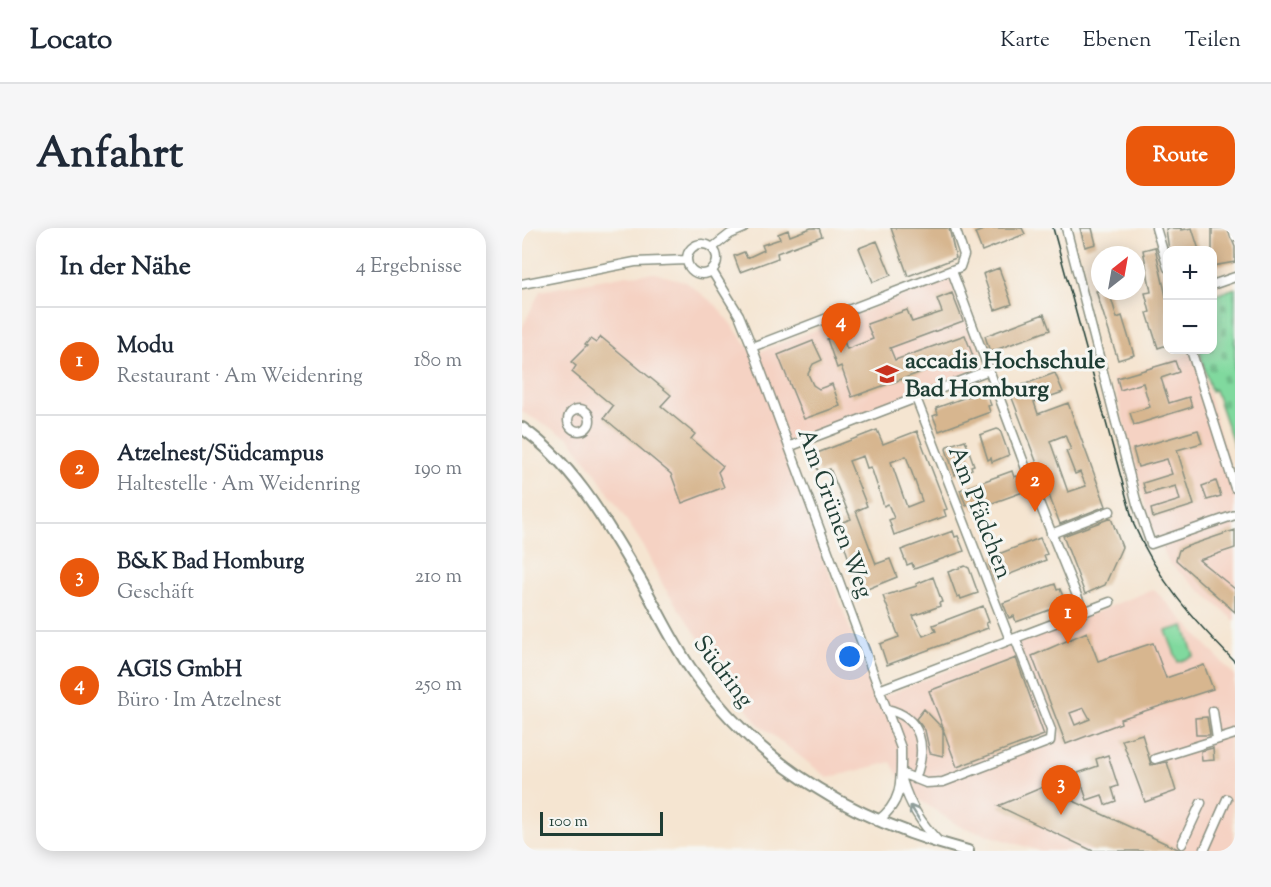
<!DOCTYPE html>
<html lang="de">
<meta charset="utf-8">
<style>
:root{--surface:#fff;--page:#f6f6f7;--text:#1f2937;--muted:#747a83;--line:#e0e1e3;--accent:#ea580c}
body{margin:0;font-family:"Sorts Mill Goudy",serif;background:var(--page);color:var(--text)}
.controls{position:absolute;right:18px;top:18px;display:grid;overflow:hidden;border-radius:12px;box-shadow:0 3px 15px #0003}
.controls button{width:54px;height:54px;display:grid;place-items:center;padding:0;border:0;border-bottom:2px solid var(--line);background:var(--surface);color:var(--text);font:30px sans-serif}
.compass{position:absolute;left:569px;top:18px;width:54px;height:54px;border-radius:50%;background:var(--surface);box-shadow:0 3px 15px #0003;rotate:31deg}
.scale{position:absolute;left:18px;bottom:15px;width:123px;box-sizing:border-box;padding-left:6px;border:3px solid #1f3d34;border-top:0;font-size:16px;line-height:21px;white-space:nowrap;color:#1f3d34;-webkit-text-stroke:4px #f6f6f2;paint-order:stroke}
.you{position:absolute;left:328px;top:429px;width:21px;height:21px;margin:-15px;border:4px solid #fff;border-radius:50%;background:#1a73e8;box-shadow:0 0 0 9px #1a73e833}
.badge{display:grid;place-items:center;width:39px;height:39px;border-radius:50%;background:var(--accent);color:#fff;font-size:20px;font-weight:700}
.pin{position:absolute;translate:-50% -50px;filter:drop-shadow(0 2px 3px #0008)}
.pin::after{content:'';position:absolute;top:32px;width:21px;height:18px;background:inherit;clip-path:polygon(0 0,100% 0,50% 100%)}
.list{margin:0;padding:0;list-style:none}
h2{display:flex;justify-content:space-between;align-items:center;height:78px;margin:0;padding:0 24px;font-size:26px}
h2 small{font-size:20px;font-weight:400;color:var(--muted)}
.list li{display:grid;grid-template-columns:39px 1fr auto;gap:18px;align-items:center;box-sizing:border-box;height:108px;padding:0 24px;border-top:2px solid var(--line)}
.list b{display:block;font-size:22px;white-space:nowrap}
.list p{margin:0;font-size:20px;white-space:nowrap;color:var(--muted)}
.list em{font-size:20px;font-style:normal;color:var(--muted)}
.map{position:relative;flex:none;width:713px;height:623px;overflow:hidden;border-radius:18px}
header{display:flex;align-items:center;gap:36px;box-sizing:border-box;height:84px;padding:0 30px;background:var(--surface);border-bottom:2px solid var(--line)}
header strong{font-size:28px}
nav{display:flex;gap:33px;margin-inline-start:auto;font-size:21px}
.intro{display:flex;align-items:center;justify-content:space-between;box-sizing:border-box;height:144px;padding:0 36px}
h1{margin:0;font-size:42px}
.button{padding:15px 27px;border-radius:18px;background:var(--accent);color:#fff;font-size:21px;font-weight:700}
main{display:flex;gap:36px;padding:0 36px}
aside{flex:1;background:var(--surface);border-radius:18px;box-shadow:0 3px 15px #0003}
.map>svg:first-child{display:block}
.built{fill:#f5d2c3}
.cemetery{fill:url(#cemetery-stones);stroke:#508b69;stroke-width:1.5}
.garden{fill:#80d99e;stroke:#508b69;stroke-width:1.5}
.building{fill:#d7b68f;fill-rule:evenodd}
.lines{fill:none;stroke-linecap:round;stroke-linejoin:round}
.minor-casing{stroke:#8a9182;stroke-width:11}
.major-casing{stroke:#8a9182;stroke-width:14}
.minor{stroke:#fff;stroke-width:8}
.major{stroke:#fff;stroke-width:10}
.tram{stroke:#1f3d34;stroke-width:1.5}
.oneway{stroke:#8f9e9a}
.labels{text-anchor:middle;stroke-width:6;stroke-linejoin:round;paint-order:stroke}
.poi-label{font-size:24px;font-weight:bold;fill:#1f3d34;stroke:#f6f6f2;text-anchor:start}
.street-label{font-size:24px;fill:#1f3d34;stroke:#f6f6f2}
</style>
<header>
<strong>Locato</strong>
<nav><a>Karte</a><a>Ebenen</a><a>Teilen</a></nav>
</header>
<div class="intro"><h1>Anfahrt</h1><a class="button">Route</a></div>
<main>
<aside>
<h2>In der Nähe<small>4 Ergebnisse</small></h2>
<ul class="list">
<li><span class="badge">1</span><div><b>Modu</b><p>Restaurant · Am Weidenring</p></div><em>180 m</em></li>
<li><span class="badge">2</span><div><b>Atzelnest/Südcampus</b><p>Haltestelle · Am Weidenring</p></div><em>190 m</em></li>
<li><span class="badge">3</span><div><b>B&amp;K Bad Homburg</b><p>Geschäft</p></div><em>210 m</em></li>
<li><span class="badge">4</span><div><b>AGIS GmbH</b><p>Büro · Im Atzelnest</p></div><em>250 m</em></li>
</ul>
</aside>
<div class="map">
<svg width="713" height="623" viewBox="0 0 713 623">
<defs>
<pattern id="cemetery-stones" width="16" height="16" patternUnits="userSpaceOnUse" patternTransform="scale(1.5)"><rect width="16" height="16" fill="#80d99e"/><path d="M2 7V4a2 2 0 0 1 4 0v3zM10 15v-3a2 2 0 0 1 4 0v3z" fill="#6ebb89"/></pattern>
</defs>
<rect width="100%" height="100%" fill="#f6f6f2"/>
<filter id="ink" filterUnits="userSpaceOnUse"><feTurbulence type="fractalNoise" baseFrequency=".0167" numOctaves="2"/><feDisplacementMap in="SourceGraphic" scale="12" xChannelSelector="R" yChannelSelector="G"/><feConvolveMatrix kernelMatrix="1 2 1 2 8 2 1 2 1" color-interpolation-filters="sRGB"/></filter>
<filter id="wash" filterUnits="userSpaceOnUse"><feTurbulence type="fractalNoise" baseFrequency=".008" numOctaves="4" result="noise"/><feDisplacementMap in="SourceGraphic" scale="24" xChannelSelector="R" yChannelSelector="G"/><feGaussianBlur stdDeviation="1.35" result="paint"/><feColorMatrix in="noise" values="0 0 0 0 0 0 0 0 0 0 0 0 0 0 0 0 0 1.4 0 .05"/><feComposite in="paint" operator="in"/></filter>
<g filter="url(#wash)">
<rect width="100%" height="100%" fill="#f5e5d1"/>
<path class="built" d="M 133,45 L 164,54 L 194,77 L 232,126 L 428,50 L 463,139 L 259,215 L 354,471 L 632,361 L 713,448 L 707,509 L 712,623 L 518,623 L 437,598 L 384,563 L 369,534 L 306,550 L 235,495 L 142,359 L 119,314 L 70,240 L 47,210 L 0,184 L 0,100 L 18,63 L 105,47 Z
M 674,124 L 713,256 L 713,393 L 647,335 L 629,298 L 591,151 Z"/>
<path class="cemetery" d="M 713,60 L 713,221 L 693,162 L 689,163 L 677,122 L 690,122 L 691,68 Z"/>
<path class="garden" d="M 662,398 L 672,428 L 656,434 L 644,403 Z"/>
<g id="blocks">
<path class="building" d="M 289,0 L 297,0 L 300,8 L 255,25 L 256,30 L 218,44 L 212,28 L 222,24 L 225,30 L 242,22 L 240,17 L 258,11 L 256,6 L 266,2 L 268,8 Z
M 369,0 L 427,0 L 434,30 L 386,48 Z
M 467,0 L 500,0 L 503,6 L 460,23 L 453,5 Z
M 558,0 L 570,0 L 574,16 L 563,19 Z
M 659,0 L 659,2 L 670,0 L 677,22 L 647,22 L 644,1 Z
M 690,0 L 705,0 L 713,19 L 713,34 L 690,38 Z
M 355,13 L 369,47 L 351,54 L 337,20 Z
M 633,19 L 645,73 L 645,117 L 636,120 L 625,85 L 628,84 L 623,65 L 629,64 L 621,22 Z
M 477,40 L 490,76 L 473,82 L 461,46 Z
M 574,63 L 587,63 L 595,90 L 600,88 L 612,127 L 596,132 Z
M 430,65 L 441,93 L 368,120 L 373,132 L 443,107 L 451,128 L 420,141 L 419,137 L 330,169 L 319,138 L 315,140 L 305,111 L 319,106 L 325,121 L 351,111 L 345,96 L 385,82 L 390,94 L 420,84 L 415,71 Z
M 522,86 L 528,102 L 468,124 L 463,108 Z
M 79,109 L 149,167 L 139,178 L 173,206 L 169,211 L 201,238 L 196,244 L 202,259 L 160,275 L 149,246 L 82,190 L 91,178 L 50,144 L 54,138 L 49,134 L 65,118 L 63,117 L 68,111 L 74,115 Z
M 291,113 L 300,132 L 291,136 L 286,146 L 291,157 L 297,161 L 310,156 L 318,178 L 282,191 L 256,127 Z
M 653,133 L 657,144 L 639,150 L 647,175 L 667,169 L 670,179 L 612,197 L 608,185 L 628,179 L 621,155 L 598,162 L 595,150 Z
M 533,145 L 541,164 L 512,174 L 516,186 L 546,175 L 584,278 L 538,296 L 487,162 ZM 543,207 L 549,222 L 544,223 L 553,246 L 558,244 L 564,258 L 546,264 L 528,213 Z
M 463,162 L 469,177 L 466,178 L 468,184 L 417,203 L 411,188 L 416,186 L 414,180 Z
M 475,201 L 478,202 L 487,227 L 470,234 L 469,230 L 466,232 L 458,207 Z
M 355,202 L 361,216 L 395,203 L 425,281 L 422,282 L 424,288 L 372,307 L 367,292 L 372,290 L 366,276 L 362,278 L 349,239 L 345,240 L 341,228 L 327,233 L 345,278 L 334,283 L 354,336 L 368,331 L 375,349 L 338,364 L 315,296 L 329,291 L 308,241 L 297,245 L 290,227 ZM 384,228 L 400,273 L 385,279 L 369,234 Z
M 676,202 L 680,215 L 655,222 L 672,277 L 631,290 L 629,281 L 658,272 L 654,258 L 624,266 L 621,255 L 650,246 L 645,231 L 616,239 L 611,221 Z
M 443,212 L 452,237 L 449,238 L 450,241 L 433,247 L 424,221 L 425,218 Z
M 490,243 L 492,249 L 495,248 L 501,264 L 451,282 L 449,276 L 444,277 L 438,262 Z
M 694,253 L 699,268 L 685,272 L 680,258 Z
M 589,290 L 600,319 L 583,357 L 563,366 L 541,308 Z
M 713,302 L 713,320 L 677,332 L 713,361 L 713,384 L 654,332 L 657,322 L 663,319 Z
M 431,303 L 433,309 L 436,308 L 442,323 L 392,341 L 390,335 L 385,337 L 379,322 Z
M 518,310 L 525,326 L 522,327 L 524,332 L 473,352 L 467,337 L 472,335 L 469,329 Z
M 443,338 L 447,340 L 456,365 L 439,371 L 438,368 L 435,369 L 426,344 Z
M 411,349 L 420,374 L 417,375 L 418,378 L 391,388 L 401,408 L 414,403 L 411,397 L 461,378 L 467,394 L 464,395 L 466,400 L 365,437 L 358,416 L 377,409 L 361,368 L 395,358 L 394,356 Z
M 533,356 L 535,362 L 538,361 L 544,376 L 494,394 L 492,388 L 487,390 L 481,375 Z
M 565,404 L 576,433 L 631,415 L 644,450 L 682,437 L 691,461 L 598,491 L 599,495 L 544,516 L 510,428 ZM 562,480 L 568,491 L 553,497 L 548,485 Z
M 494,430 L 522,507 L 435,539 L 421,501 L 421,528 L 408,525 L 403,502 L 394,491 L 402,481 L 422,502 L 407,463 Z
M 685,489 L 688,507 L 674,507 L 673,490 Z
M 620,506 L 629,537 L 645,534 L 654,563 L 623,574 L 600,512 Z
M 691,520 L 692,532 L 680,533 L 679,523 Z
M 586,527 L 596,558 L 590,560 L 594,573 L 583,577 L 580,567 L 565,572 L 556,545 L 576,538 L 574,531 Z
M 521,559 L 658,622 L 661,623 L 571,623 L 476,578 Z"/>
</g>
</g>
<g filter="url(#ink)">
<use href="#blocks" fill-opacity="0" stroke="#8a9182" stroke-width="1.5"/>
<g class="lines">
<g class="minor-casing">
<path id="minor" d="M 544,0 L 615,276 L 629,316 L 713,287
M 634,0 L 646,40
M 711,0 L 713,8
M165 31a15 15 0 1 1 30 0a15 15 0 1 1-30 0Z
M 190,20 L 208,6 L 222,0
M 190,43 L 217,87 L 230,119 L 379,520 C 379,551 382,574 355,593
M 430,43 L 512,262 L 562,385
M 0,56 L 113,34 L 165,32
M 690,57 L 713,49
M 230,119 L 438,39 L 442,27 L 433,0
M 669,122 L 713,260
M 394,170 L 488,412
M46 192a11 11 0 1 1 22 0a11 11 0 1 1-22 0Z
M 269,218 L 467,142
M 529,306 L 588,283
M 357,462 L 588,374
M 364,481 C 401,489 405,520 393,551
M 691,483 L 695,511
M 633,531 L 713,506
M 379,545 L 404,555 L 421,554 L 528,513 L 529,502 L 493,410
M 380,552 C 388,578 399,595 417,614
M 660,616 L 679,575
M 682,623 L 705,571"/>
</g>
<g class="major-casing">
<path id="major" d="M 0,200 C 54,238 86,298 119,353 C 136,383 151,416 171,444 C 238,539 335,594 446,623"/>
</g>
<use href="#minor" class="minor"/>
<use href="#major" class="major"/>
<path class="tram" d="M 531,0 L 612,297 C 637,354 670,390 713,434"/>
</g>
<defs><path id="oneway-shaft" d="M-6 0H5M1.5-3L5.5 0L1.5 3" fill="none" stroke-width="1.6" stroke-linecap="round" stroke-linejoin="round" transform="scale(1.5)"/></defs>
<use class="oneway" href="#oneway-shaft" transform="translate(393 585) rotate(-121)"/>
</g>
<defs>
<g id="university-bare" transform="scale(1.8)"><path d="M0-5L7-2L0 1L-7-2ZM-4 1L0 2.5L4 1V4Q0 6-4 4Z" fill="#c8321e" stroke="#f6f6f2" stroke-width="2.5" paint-order="stroke"/></g>
</defs>
<g fill-rule="evenodd">
<use href="#university-bare" x="365" y="146"/>
</g>
<g class="labels">
<g class="poi-label">
<text x="383" y="140">accadis Hochschule<tspan x="383" dy="28">Bad Homburg</tspan></text>
</g>
<g class="street-label">
<text transform="translate(459 284) rotate(69)" y="8">Am Pfädchen</text>
<text transform="translate(314 285) rotate(70)" y="8">Am Grünen Weg</text>
<text transform="translate(202 443) rotate(53)" y="8">Südring</text>
</g>
</g>
</svg>
<div class="controls">
<button>+</button>
<button>−</button>
</div>
<svg class="compass" viewBox="-18 -18 36 36"><path d="M0-13l5 13h-10z" fill="#e53935"/><path d="M0 13l5-13h-10z" fill="#747a83"/></svg>
<div class="scale">100 m</div>
<div class="you"></div>
<div class="pin badge" style="left:546px;top:416px">1</div>
<div class="pin badge" style="left:513px;top:284px">2</div>
<div class="pin badge" style="left:539px;top:587px">3</div>
<div class="pin badge" style="left:319px;top:125px">4</div>
</div>
</main>
